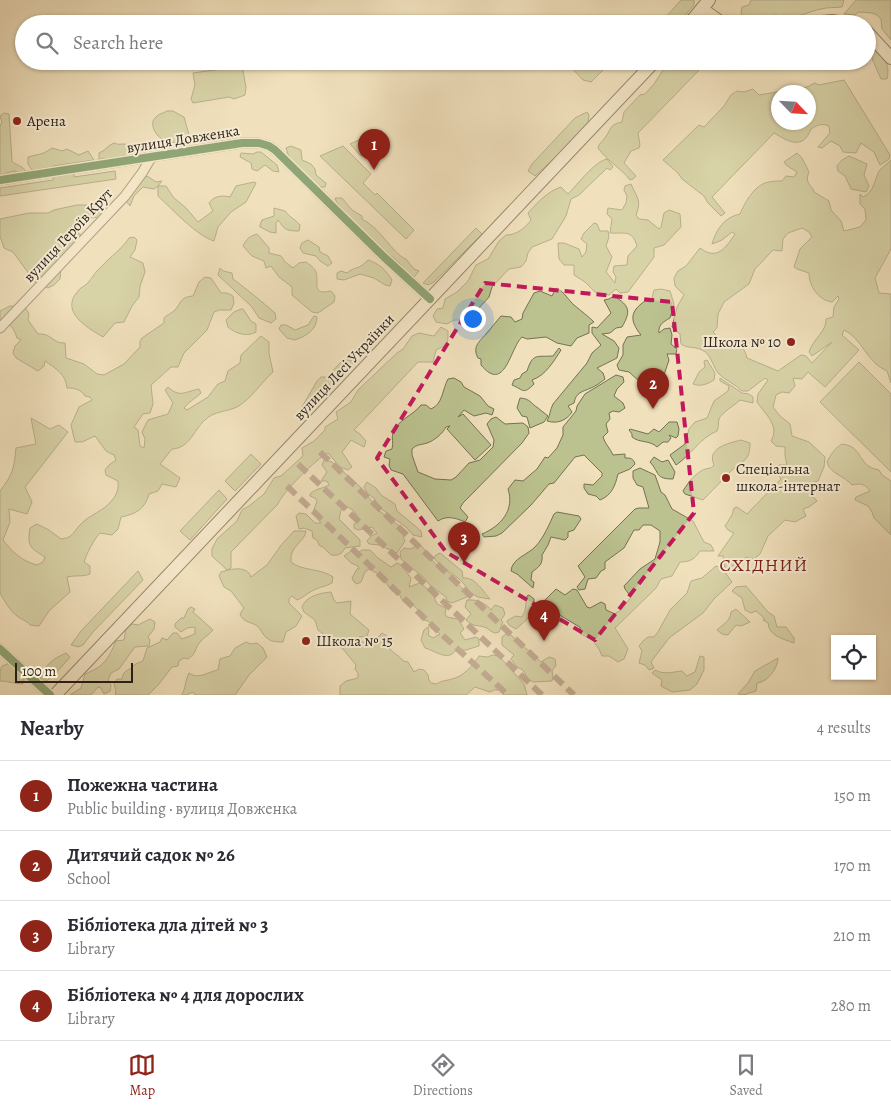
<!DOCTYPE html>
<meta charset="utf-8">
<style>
:root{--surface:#fff;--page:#f7f7f7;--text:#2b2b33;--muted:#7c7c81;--line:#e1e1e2;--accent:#8f2418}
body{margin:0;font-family:Alegreya,serif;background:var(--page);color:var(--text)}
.controls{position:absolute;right:15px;bottom:15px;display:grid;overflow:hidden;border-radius:0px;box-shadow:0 1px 4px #0004}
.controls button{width:45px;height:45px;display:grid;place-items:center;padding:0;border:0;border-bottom:1px solid var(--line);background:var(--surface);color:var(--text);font:25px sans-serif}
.compass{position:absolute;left:771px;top:85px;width:45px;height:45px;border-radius:50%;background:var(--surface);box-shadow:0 1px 4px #0004;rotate:115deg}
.scale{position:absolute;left:15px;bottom:12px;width:118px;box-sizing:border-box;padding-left:5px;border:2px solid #2d2118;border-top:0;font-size:14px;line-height:18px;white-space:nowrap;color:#2d2118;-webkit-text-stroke:4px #f5ebd3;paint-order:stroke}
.you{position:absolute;left:472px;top:318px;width:18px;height:18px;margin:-12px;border:4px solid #fff;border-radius:50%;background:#1a73e8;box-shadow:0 0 0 8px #1a73e833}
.badge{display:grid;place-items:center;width:32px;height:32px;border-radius:50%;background:var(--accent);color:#fff;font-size:16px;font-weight:700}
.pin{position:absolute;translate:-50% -41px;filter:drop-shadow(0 1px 2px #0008)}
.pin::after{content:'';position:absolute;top:26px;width:18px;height:15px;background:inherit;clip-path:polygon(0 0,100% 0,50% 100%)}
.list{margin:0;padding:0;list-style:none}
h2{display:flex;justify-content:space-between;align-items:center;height:65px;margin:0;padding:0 20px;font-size:21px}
h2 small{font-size:16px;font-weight:400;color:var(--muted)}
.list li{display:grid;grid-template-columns:32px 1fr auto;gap:15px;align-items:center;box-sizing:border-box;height:70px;padding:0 20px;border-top:1px solid var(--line)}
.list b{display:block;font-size:19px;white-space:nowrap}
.list p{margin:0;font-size:16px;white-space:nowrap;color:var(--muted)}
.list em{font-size:16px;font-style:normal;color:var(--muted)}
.icon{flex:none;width:28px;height:28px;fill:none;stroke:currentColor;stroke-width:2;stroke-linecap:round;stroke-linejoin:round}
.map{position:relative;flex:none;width:891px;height:695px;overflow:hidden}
.search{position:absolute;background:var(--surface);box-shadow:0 1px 4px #0004;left:15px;right:15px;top:15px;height:55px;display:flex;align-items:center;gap:12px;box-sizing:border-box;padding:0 18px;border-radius:28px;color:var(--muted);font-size:19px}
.sheet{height:345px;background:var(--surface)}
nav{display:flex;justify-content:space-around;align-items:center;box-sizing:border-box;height:70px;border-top:1px solid var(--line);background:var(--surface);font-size:14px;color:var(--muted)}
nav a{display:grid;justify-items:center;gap:2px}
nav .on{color:var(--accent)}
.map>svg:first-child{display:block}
.green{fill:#bbc28f;stroke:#747254;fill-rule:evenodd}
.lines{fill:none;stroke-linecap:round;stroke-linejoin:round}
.minor-casing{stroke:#5e5141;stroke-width:11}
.secondary-casing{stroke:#2d2118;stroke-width:14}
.minor{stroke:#f5ebd3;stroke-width:9}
.secondary{stroke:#f5ebd3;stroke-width:12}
.quiet{stroke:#8d6e63;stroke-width:6;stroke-dasharray:12 6;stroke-linecap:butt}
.cycleway-casing{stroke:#f5ebd3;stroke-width:11}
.cycleway{stroke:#1b5e20;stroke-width:8}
.marked{fill:none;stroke:#c2185b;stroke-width:4;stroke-dasharray:10 6;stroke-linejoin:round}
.poi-dot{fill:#8f2418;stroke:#f5ebd3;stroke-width:2}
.labels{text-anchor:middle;stroke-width:4;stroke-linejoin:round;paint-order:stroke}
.poi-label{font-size:15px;fill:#2d2118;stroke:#f5ebd3;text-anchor:start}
.street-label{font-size:15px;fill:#2d2118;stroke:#f5ebd3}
.quarter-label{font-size:18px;letter-spacing:1px;fill:#7a1f14;stroke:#f5ebd3}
</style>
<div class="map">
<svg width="891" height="695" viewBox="0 0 891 695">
<rect width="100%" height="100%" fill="#f0e0bc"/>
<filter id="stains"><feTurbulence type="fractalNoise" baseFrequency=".004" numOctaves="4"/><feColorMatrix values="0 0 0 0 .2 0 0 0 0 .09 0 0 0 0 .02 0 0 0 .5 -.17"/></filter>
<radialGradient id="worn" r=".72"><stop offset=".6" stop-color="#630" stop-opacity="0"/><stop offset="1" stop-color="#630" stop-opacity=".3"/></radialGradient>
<path class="green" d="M 681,0 L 694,0 L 694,5 L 680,21 L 674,23 L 665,18 Z
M 751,0 L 844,0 L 842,7 C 835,8 828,7 821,9 C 809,11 796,20 783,15 L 780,17 L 776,15 L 744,19 L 741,13 L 742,7 L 749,5 Z
M 856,0 L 891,0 L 891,40 L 882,29 L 881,19 L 877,15 L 872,13 L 858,12 L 855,15 L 844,14 Z
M 867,42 L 870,43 C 881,55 891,61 887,79 L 881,79 L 871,56 L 867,55 Z
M 565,61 L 612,61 L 591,82 L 583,80 Z
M 681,61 L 714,61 L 716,66 L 707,68 L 703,66 L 638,133 L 640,145 L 639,148 L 631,151 L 624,163 L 636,176 L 633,179 L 630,180 C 621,168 606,160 598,148 C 599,143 602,142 605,138 C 612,128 609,125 622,122 L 624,112 L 640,95 L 645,94 L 654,84 L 665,67 L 671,68 Z
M 242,66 L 246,87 L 245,95 L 234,99 L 229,97 L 193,103 L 191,99 L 195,85 L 193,73 Z
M 844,80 L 890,155 L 889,159 L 880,165 L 874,152 L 861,143 L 856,153 L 843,152 L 840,146 L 831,141 L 822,148 L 818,147 L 830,133 L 829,126 C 822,123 817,125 811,129 C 803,150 789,142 774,133 L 712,197 L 725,213 L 721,216 L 708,203 L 704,196 L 682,179 L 678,173 L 663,160 L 699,125 L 704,127 L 724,106 L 731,95 L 737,91 L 744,92 L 753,89 L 759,95 L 807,87 L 815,83 L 819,85 ZM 778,92 L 808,92 L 808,122 L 778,122 Z
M 167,111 L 173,111 L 184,117 L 190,138 L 188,143 C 180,143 171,143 164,140 C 156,137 148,123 156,117 C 158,114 164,113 167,111 Z
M 587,112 L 589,115 C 588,126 587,132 576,135 L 571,143 L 535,176 L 528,171 L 532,164 L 575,118 Z
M 4,113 L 9,114 L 12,161 C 15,165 21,165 25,170 L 22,174 L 14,171 L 0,175 L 0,126 L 2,122 L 0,116 Z
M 381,130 L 383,133 L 361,156 L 350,144 Z
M 114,143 C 118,145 120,144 124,144 C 129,144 133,148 137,151 L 137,157 L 99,159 L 99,153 C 105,151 108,145 114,143 Z
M 291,146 L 301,150 L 302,160 L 311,164 L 315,169 L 316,175 L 326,183 L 325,187 L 317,187 L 291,163 L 286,148 Z
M 343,146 L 371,174 L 363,183 L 375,195 L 377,193 L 414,230 L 406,239 L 320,156 Z
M 52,148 L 62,151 L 67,149 L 79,155 L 88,151 L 94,160 L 53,166 L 47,171 L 40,172 L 32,170 L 28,164 L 28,157 L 44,153 Z
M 257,152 L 261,152 L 277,165 L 279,172 L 273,171 L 265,165 L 257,171 L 252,169 L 251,163 L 240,157 L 241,153 L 253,154 Z
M 797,153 L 802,158 L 809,172 C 806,179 807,183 813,189 L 814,192 L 829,201 L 831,210 L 841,221 L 844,231 L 860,227 L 866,220 L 865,209 L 860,204 L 860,194 L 863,197 L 868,194 L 872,189 L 879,171 L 891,160 L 891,249 L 875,278 L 879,293 L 891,294 L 891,383 L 887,371 C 867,363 862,338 844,330 L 842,335 L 859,350 L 825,387 L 808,372 L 802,379 L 793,378 L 795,386 L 789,393 L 782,392 L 776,395 L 773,407 L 780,416 L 790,424 L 792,436 L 809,442 L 825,457 L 824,467 L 818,481 L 810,483 L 811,494 L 817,501 L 809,507 L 803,509 L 806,516 L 795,522 L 785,520 L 768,536 L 760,554 L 754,559 L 746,557 L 738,564 L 725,569 L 723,556 L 718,556 L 734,533 L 728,530 L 725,526 L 732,515 L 734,508 L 737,507 L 747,514 L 781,479 L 777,472 L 779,465 L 787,465 L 785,456 L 785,447 L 776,446 L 771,441 C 780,426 766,415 757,402 L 758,394 L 768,380 L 765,378 L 748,391 L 742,391 C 735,384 725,380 719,374 C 713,368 712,356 704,351 C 696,346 688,349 681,344 L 680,334 L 672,327 L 677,307 L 684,295 L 675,286 L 674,278 L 678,271 L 686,266 L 700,248 C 717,261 726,248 735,234 L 732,232 L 722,240 L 712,244 C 716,229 725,217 740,214 C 745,202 755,184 769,182 C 773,181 778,181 782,181 L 786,176 L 794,177 L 797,172 L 786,165 L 784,162 ZM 802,228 L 809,232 L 812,237 L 800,249 L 794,267 L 797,269 L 809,273 C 809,286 818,300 832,302 L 838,296 L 839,299 L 834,307 L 833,317 L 826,319 C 827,331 813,339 809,352 L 812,356 L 832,342 L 812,363 L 806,356 L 801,355 L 778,371 L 747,358 C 743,342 737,346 726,343 C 722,341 716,335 713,332 L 717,328 L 718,314 L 724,302 L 749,284 L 755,269 L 773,250 L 782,251 L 783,239 L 788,233 Z
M 849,156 L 867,164 L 864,175 L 869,186 L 866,192 L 851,189 L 845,176 L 838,171 L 837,166 L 842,160 Z
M 607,159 L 613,167 L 610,170 L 607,168 L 579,195 L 571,199 L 566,216 L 552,239 L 532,247 L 528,253 L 526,261 L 521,267 L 509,269 L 492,287 L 489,297 L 468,320 L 454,320 L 447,324 L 436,322 L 433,316 L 437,309 L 443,308 L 445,299 L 457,292 L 468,281 L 476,265 L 488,259 L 499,241 L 506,235 C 517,235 525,228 531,220 L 528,213 C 537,203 548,191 561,187 L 568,194 C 578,184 594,162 607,159 Z
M 112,165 L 112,167 L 74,173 L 74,177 L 115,171 L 116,179 L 0,196 L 0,188 L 53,180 L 55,176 L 0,184 L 0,182 Z
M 147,176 L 156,182 L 162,181 L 158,186 L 166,186 L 173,197 L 186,208 L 198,222 L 213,211 L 209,203 C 214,196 221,195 230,197 L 236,186 L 254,182 L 256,183 L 246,202 L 231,212 L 218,227 L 214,241 C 197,236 172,209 158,196 L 158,186 L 154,189 L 143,187 L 134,196 L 130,206 L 126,201 L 129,193 Z
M 631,184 C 637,198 642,200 636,215 L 639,219 L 648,220 L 659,229 L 661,227 L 664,213 L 669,210 L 680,214 L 681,227 L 664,245 L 654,248 L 654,257 L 628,292 L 620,293 L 616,289 L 609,295 L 595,292 L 585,282 L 574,275 L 574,265 L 564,265 L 559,259 L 558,243 L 564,243 L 579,249 L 582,257 L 586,252 L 587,244 L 581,239 L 584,233 L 594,223 L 597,224 L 600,231 L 608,231 L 609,237 L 606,246 L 612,257 L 606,272 L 615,283 L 616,277 L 613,272 L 614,266 L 627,265 L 628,256 L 637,246 C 632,229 624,234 610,233 L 612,219 L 607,214 L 608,208 L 622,210 L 626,203 L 627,196 L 624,190 L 625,186 Z
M 335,198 L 342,198 L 352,210 L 362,216 L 362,219 C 365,221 369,223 372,226 C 382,233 396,256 406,259 L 414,269 L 419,271 L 414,277 C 402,272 403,265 395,259 C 393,257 391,256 388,255 C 379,248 336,207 335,198 Z
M 77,205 L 105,205 L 107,211 L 99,218 C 87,216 79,221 72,229 L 81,235 L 61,268 L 60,279 L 54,285 L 48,288 L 35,282 L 13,252 L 4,248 L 0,236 L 0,219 L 29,213 L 48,213 L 54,210 Z
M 274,208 L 285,211 C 289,217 295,219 300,225 L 299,231 C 286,231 285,230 278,220 L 276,223 L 276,233 L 270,232 L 260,227 L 260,225 L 262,220 L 274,216 Z
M 476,228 L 482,234 L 434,282 L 428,285 L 423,283 Z
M 257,234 L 269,248 L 269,253 L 281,256 L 285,262 L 293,268 L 299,263 L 306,262 C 309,264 313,267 315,270 C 321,281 309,296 331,291 L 335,296 L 334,302 L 318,313 L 312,312 L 292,295 L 292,287 L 279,277 L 271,266 L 266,268 L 264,261 L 252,256 L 243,246 C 246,239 250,236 257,234 Z
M 134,237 L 137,240 L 135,250 L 130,257 L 143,263 L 145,272 L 140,286 L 139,297 L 132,306 L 124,322 L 115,323 L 103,337 C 88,328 59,312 78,291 C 80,288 84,286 87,284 C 92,278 96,271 102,266 C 111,256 122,249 129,238 Z
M 308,240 L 319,247 L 320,252 L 328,256 L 332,263 L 328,266 L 320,261 L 316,256 L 303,253 L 300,248 L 302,243 Z
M 368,260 C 380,264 386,270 392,280 L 390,286 L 385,285 L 374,278 L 360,274 L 344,280 L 337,279 L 337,273 L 341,271 L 347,273 C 355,266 359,270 368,260 Z
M 220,268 L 223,271 L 232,273 L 233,279 C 248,290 261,301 275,313 L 276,319 L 271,323 L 259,318 L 252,307 L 218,275 Z
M 205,277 L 211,278 L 221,293 L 227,293 L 233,296 L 234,303 L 231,310 L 219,310 L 214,312 L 207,330 L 184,353 L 178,367 L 171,367 L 151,385 L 153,404 L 150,413 L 143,414 L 134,427 L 138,430 L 140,446 L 144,448 L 145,439 L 142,432 L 148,420 L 168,414 L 173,403 L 165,390 L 168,387 C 180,398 184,392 199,389 L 201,393 C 195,399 188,402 184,408 L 187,410 L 208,397 L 218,384 L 225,381 L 228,371 L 240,363 L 241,355 L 261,336 L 269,342 L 269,353 L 273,372 C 261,383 251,399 237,407 C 226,412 214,411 205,420 C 193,431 190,448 172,449 L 160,464 L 180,478 L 176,487 L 162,484 L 158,491 L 149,494 C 145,509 136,514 121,517 L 118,529 L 112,535 L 100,533 C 94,539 86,555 84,562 L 90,566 L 90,574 C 83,577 75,575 67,577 L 70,592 L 49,611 L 39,626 L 30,625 C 26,620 22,620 17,616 C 10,611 4,600 0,593 L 0,491 C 13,474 14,469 16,448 L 36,444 L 31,418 L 50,429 L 59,425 L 68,432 L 25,487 L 32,502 L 27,514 L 9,509 L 10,522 L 3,540 C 11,551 23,562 37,565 L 43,562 L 45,557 C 30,548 27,546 30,528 L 37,524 L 49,530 L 61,539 C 72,538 73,533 79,526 C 88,515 105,511 113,499 C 117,494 119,488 118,481 L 106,475 L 105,470 L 109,465 L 116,460 L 114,455 L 106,451 L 95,436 L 82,442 L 75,442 L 71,425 L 79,407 L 92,400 L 90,397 L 85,396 C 80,389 75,388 67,388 C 66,374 55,368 45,361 L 44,366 L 38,371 L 16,358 L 13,353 L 15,346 L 21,340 L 17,338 C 14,329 11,322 0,323 L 0,311 L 10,306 L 25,307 L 29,314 L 28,320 L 38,334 C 52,333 53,344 65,343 L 66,358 L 84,364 L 97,374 L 104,375 L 124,364 L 140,347 L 140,342 L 142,338 L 164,323 L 164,318 C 167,315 170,314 174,311 C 182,303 179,297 193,296 L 199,282 Z
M 556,288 C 565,292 568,300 574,305 C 581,311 588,316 594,322 L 589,325 L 589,333 L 577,338 L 571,346 L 557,343 L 546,337 L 527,339 L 522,337 C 510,348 505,394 481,365 L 481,359 L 478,358 C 472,347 479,342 486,334 C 491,328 496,322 501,316 L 511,317 L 515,322 L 522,319 L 523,313 L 534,293 L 540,291 L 552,296 Z
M 661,289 L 670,291 L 674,304 L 670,318 C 663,322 658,325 659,333 L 664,329 L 670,328 L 672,335 L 671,344 L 677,349 L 676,354 L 667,354 L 669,360 L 662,381 L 657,383 L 646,382 L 638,380 L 629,372 L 619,370 L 617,365 L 623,355 L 623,345 L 627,337 L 641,335 C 630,321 629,312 645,301 L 651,302 L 654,290 Z
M 614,296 C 630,306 631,311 622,327 L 616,328 L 610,333 L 602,334 L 614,341 L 619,348 L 617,358 L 597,368 L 603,373 L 605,379 C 601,382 596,386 591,388 C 582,392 576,392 574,403 L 568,406 L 572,412 C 566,421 557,424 547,421 C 550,416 550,410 553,404 L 587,363 L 592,353 L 601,345 L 592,333 L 592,327 L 597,328 L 611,313 L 604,300 L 609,299 Z
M 241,309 L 243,309 L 251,321 L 256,324 L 256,332 C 247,337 236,334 228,327 L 226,320 L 234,312 Z
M 314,316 L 317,317 C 317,330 306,336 295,340 L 287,338 L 279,329 L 281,325 L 286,325 L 295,330 L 308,325 Z
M 441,327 L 448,331 C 448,346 448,344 436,350 L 433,362 L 418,362 L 354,430 L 360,434 L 366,441 L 364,447 L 351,440 L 342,452 L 352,467 L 348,470 L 340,467 L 328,453 C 317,458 281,494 278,504 L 231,552 L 231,568 L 227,570 L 212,556 L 212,549 L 217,539 L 237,521 L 242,510 L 249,506 L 264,494 L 274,478 L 281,476 L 303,456 L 302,448 L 314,441 L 325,430 L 325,427 L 338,419 L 336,412 L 351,402 L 358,390 L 397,353 L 403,349 L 412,336 L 419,333 L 434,336 Z
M 559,348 L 561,350 C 554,361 545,376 532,380 L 534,384 C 523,395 524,390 512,385 L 514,380 L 520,378 L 522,374 L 527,371 C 533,353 536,357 553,356 Z
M 343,360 L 353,360 L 353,363 L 326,394 L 319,397 L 302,416 L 299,412 L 317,381 L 321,377 L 327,377 Z
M 707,360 L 715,373 L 714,380 C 708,384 700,387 693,384 L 699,372 L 705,367 L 704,361 Z
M 859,362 L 891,394 L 891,472 L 820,402 Z
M 616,375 L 623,377 L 624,382 L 617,389 L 614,396 L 623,403 L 625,408 L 619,412 L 613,411 L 609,413 L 610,419 L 606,424 L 608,432 L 603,437 C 605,444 610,448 613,455 L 625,454 L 625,458 C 631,458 633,458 635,464 L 630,469 L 618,474 C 615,486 612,495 600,500 L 596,496 L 588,494 L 584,488 L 584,484 L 593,485 L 602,476 L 602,473 L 584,455 L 575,457 L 554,483 L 549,484 L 531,505 L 502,533 L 496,536 L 484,537 L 482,534 C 501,526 515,510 508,489 L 515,480 L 523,481 L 537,469 L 545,457 L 548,458 L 557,448 L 563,435 L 563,427 L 576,411 L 577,406 L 585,394 Z
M 454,378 L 461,382 L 464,387 L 480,396 L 488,406 L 494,409 L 492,415 L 486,413 L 474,416 L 464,410 L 458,417 L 463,414 L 491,445 L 475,460 L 447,429 L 450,426 L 446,427 C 443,433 434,441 427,443 C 421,445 417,444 412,449 L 412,455 L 418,472 L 435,479 L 451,480 L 456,477 L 469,463 L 480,460 L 493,447 L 494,440 L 487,424 L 491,419 L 496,417 L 505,424 L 523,423 L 528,427 L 529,433 L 522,443 L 463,503 L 460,508 L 468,517 L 465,522 C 456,518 447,515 438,521 L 403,474 L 391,470 L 389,465 L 390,459 L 384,457 L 386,451 L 392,449 C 394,443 391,438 393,433 C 397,420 414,415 421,405 L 426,405 L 431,409 C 443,404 442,390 448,379 Z
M 720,378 L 742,393 L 749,394 L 753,397 L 753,403 L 740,400 C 735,405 721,413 719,419 C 718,423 719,427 717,431 C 700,438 691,455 676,465 L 670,455 L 685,444 L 689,429 L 695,422 L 707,418 L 714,401 L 728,391 L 729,386 L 720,381 Z
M 520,398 C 531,399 530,403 538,408 C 541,411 545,413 548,416 L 544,422 L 530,428 L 527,417 L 522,416 L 517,408 Z
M 669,422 L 677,422 L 679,429 L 678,436 L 676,438 L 669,435 L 671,438 L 668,442 L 663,442 L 657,447 C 650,440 639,443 632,437 L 632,434 L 629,430 L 630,429 L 648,434 L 654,429 L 659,432 Z
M 741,440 L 750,443 C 750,454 748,460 737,465 L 703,500 L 685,494 L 683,491 C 689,481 699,468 711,468 L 714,465 C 706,448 729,443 741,440 Z
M 842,444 C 865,447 856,466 879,470 L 882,475 L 891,481 L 891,535 L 874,518 L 872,512 L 868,506 L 855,500 L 856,497 L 870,491 C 865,484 861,483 852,485 C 845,476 830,474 827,462 C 831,454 835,448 842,444 Z
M 251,454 L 261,464 L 235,491 L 225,481 Z
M 654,457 L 662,462 L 668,460 L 675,472 L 673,479 C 655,479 660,473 650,462 Z
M 324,460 L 332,462 L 337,467 L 351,478 L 365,492 L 378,510 L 398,525 L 405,533 L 403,537 L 405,541 L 397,553 L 379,545 L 369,544 L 367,541 L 371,536 L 377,533 L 372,527 L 358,530 L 354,528 L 354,524 L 359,519 L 354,511 L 348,507 L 341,510 L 339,519 L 360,540 L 360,546 L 345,548 C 342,554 338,556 331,555 L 324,548 L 319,545 L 317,540 L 313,538 L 312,531 L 304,528 L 299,529 L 296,516 L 299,513 L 306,514 L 315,523 L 321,523 L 313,512 L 317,501 L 315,498 L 310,496 L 310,494 C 316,488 322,489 329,485 L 327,481 L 321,481 L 327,472 L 322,465 Z
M 640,468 L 655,475 L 661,492 L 665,495 L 672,509 L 693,521 L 704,542 L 711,545 L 714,551 L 700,551 C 695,559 690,562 680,562 L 672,576 L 661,579 L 656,588 L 615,628 L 628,649 L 624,659 L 618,662 L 609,656 L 602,656 L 599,649 L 589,635 L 587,637 L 581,634 L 580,627 L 578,626 L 556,613 L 550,614 L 543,602 L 556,589 L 565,595 L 573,589 L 577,590 L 587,607 L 590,608 L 601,602 L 605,604 L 606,610 L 615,614 L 622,609 L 631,597 L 625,589 L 624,586 L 640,569 L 655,559 L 660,542 L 660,531 L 651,525 L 643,525 L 639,530 L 634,530 L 624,548 L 605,562 L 605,569 L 601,571 L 596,578 L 588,579 L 585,589 L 579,590 L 577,587 L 585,577 L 578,566 L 635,509 L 639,508 L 649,508 L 643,487 L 637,485 L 633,478 L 633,471 Z
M 367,482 L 376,488 L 381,495 L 395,504 L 397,511 L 421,531 L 422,537 L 413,535 L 406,527 L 380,508 L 374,498 L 368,494 L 364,487 Z
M 219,490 L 227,499 L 190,540 L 180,531 Z
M 557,512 L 579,516 L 581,519 L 574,530 L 568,532 L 568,537 L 565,540 L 551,537 L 548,545 L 542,555 C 543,564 539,567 532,572 L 531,580 L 534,582 L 533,588 L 517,574 L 511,571 C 512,558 528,555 536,546 C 544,537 549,525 554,514 Z
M 294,531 L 306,531 C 305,542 289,546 291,562 C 301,571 321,568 333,577 L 332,583 C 325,587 318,587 312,591 C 306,594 303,598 297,600 L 292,596 L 289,599 L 289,603 L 302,616 L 296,626 L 286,632 L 283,642 C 277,642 271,642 267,638 C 262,635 261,628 256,625 C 250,622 243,622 240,614 L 244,608 L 231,591 L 224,587 L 219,576 L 221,572 C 231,569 247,565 251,577 L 267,565 L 282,544 Z
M 420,545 C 426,549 428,556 433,561 C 436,565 439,565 443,568 C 453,575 456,586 469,593 L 467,597 L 452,603 L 447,601 L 446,597 L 430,585 L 423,577 L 401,559 L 400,552 L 404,548 L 410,549 Z
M 362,550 L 370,550 L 378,558 L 391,567 L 397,563 L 401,565 L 411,578 L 409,587 L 420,583 L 432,593 L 437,604 L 446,608 L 445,614 L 447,617 L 458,619 L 464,629 L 460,633 L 465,640 L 476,637 L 479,639 L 479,646 L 466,650 L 456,650 C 448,662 436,651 425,648 L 421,640 L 424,630 L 428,627 L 429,631 L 428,635 L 433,638 L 440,634 L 428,621 L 421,619 L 421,613 C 417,608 410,602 403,601 L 398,592 L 388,586 L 384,577 L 369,569 L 365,572 L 361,582 L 357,584 L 354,582 L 352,578 L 357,569 L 359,569 L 358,566 L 351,563 L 344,556 L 351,551 L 356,554 Z
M 440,553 L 462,571 L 463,578 C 475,577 482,590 490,599 C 486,598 482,598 478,597 C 468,593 465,583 458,578 C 452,574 437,563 434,558 L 436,555 Z
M 716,566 L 722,568 L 732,582 L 714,599 L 703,613 L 669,638 L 651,662 L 654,668 L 649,670 L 645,665 L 639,663 L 642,651 L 639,646 L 643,641 L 648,637 L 654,637 L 658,632 L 670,610 L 687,593 L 691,581 L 702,578 Z
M 138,571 L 143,580 L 93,632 L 83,645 L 78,647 L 71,645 L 81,631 Z
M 746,586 L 768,612 L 774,616 L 777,627 L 786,627 L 794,638 L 794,643 C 783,639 769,636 768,623 L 763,620 L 765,620 L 762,616 L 756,611 L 751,613 L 745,610 L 742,598 L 732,591 L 736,587 Z
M 331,592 L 334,600 L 337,603 L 351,601 L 350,614 L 369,630 L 367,636 L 359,637 L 359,641 L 371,644 L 382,633 L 393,640 L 390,649 C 394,654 399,655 403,661 L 408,662 L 414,672 L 419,669 L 424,670 L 428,675 L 429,680 L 431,683 L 437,684 C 442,680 446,681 452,679 C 463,677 473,665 479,656 L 488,657 L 492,655 L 499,656 L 524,684 L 527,695 L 504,695 L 499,690 L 494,690 L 490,692 L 475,687 L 466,695 L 340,695 L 340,686 L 346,681 L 358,678 L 358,673 L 355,669 L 356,665 L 343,649 L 318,630 L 315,620 L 304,612 L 302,607 C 306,596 320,593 331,592 Z
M 529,595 L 534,599 C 535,616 527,619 516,629 L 509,625 L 507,621 L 515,616 L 522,617 L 525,611 L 527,596 Z
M 467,600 C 476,599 486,603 491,610 L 495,605 L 503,608 L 505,614 L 501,620 L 503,622 L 499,632 L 495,633 C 492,632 489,630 487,628 C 478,624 474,628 466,620 L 471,614 L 465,607 Z
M 191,607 L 195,609 L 193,612 L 213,630 C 209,635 204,637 200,642 C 195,648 196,654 188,659 L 184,658 L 179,661 L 178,666 L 172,667 L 159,684 L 148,695 L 115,695 L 116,692 L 114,683 L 117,679 L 122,679 C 123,674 124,671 130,669 C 134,664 138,663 143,661 L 147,648 L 160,642 L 162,638 L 167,640 L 173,633 L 177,633 L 182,639 L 195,634 L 195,627 L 187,628 L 181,632 L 175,627 L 175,624 L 181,618 L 184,618 L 188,609 Z
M 736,609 L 750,622 L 741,626 L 736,625 L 728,635 L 722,634 L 717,630 C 723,624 730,622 731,612 Z
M 150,619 L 155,622 L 154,629 L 148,637 L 150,640 L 149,646 L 135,647 L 119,669 L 111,673 L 108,680 L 111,685 L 110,691 L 104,694 L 101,688 L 98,687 L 91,695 L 70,695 L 81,688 L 85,674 C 105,666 108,659 116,641 L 124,640 L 126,628 L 132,624 L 138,625 Z
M 506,634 L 511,635 L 541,662 L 549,657 L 555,659 L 556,665 L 552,671 L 553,676 L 552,681 L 533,682 L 528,679 L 523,670 L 517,667 L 511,659 L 514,655 L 502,645 L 502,637 Z
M 246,642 L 251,644 L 257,643 L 263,648 L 267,657 L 249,675 L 235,695 L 195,695 L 193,692 L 186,695 L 182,695 C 186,687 185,680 189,673 C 199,680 207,672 218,670 L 220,659 L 230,656 L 235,648 Z
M 66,653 L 70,657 C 64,664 50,681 42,683 L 40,680 C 44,665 53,659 66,653 Z
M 700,656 L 704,657 L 704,670 L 697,684 L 690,690 L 672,692 L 661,686 L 662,680 L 652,673 L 655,670 C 664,675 672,672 682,671 L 687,676 L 695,672 Z
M 778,658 C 778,668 768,682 757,683 L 756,691 L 743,695 L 738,694 L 748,683 L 755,671 Z
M 10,663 L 25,675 L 23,684 C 15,684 8,681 0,681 L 0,671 L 2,666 Z"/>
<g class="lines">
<g class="minor-casing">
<path id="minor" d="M 0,180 L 242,143 L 259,143 L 269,146 L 275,150 L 384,257 L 430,299
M 0,328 L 125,196 L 142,173 L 151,158
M 0,649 L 50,695"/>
</g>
<g class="secondary-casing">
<path id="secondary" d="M 702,9 L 723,24
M 689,24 L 709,0
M 803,24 L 832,21 L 848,24
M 867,32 L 891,58
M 55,695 L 655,61"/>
</g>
<use href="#minor" class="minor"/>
<use href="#secondary" class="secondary"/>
<path class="quiet" d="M 320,452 L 574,695
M 298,464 L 542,695
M 287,486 L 439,632 L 508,695"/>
<g class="cycleway-casing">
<path id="cycleway" d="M 0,180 L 242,143 L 259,143 L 269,146 L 275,150 L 384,257 L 430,299
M 0,649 L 50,695"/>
</g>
<use href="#cycleway" class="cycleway"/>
</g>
<path d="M0 0H891V695H0ZM 485,283 L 672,302 L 694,513 L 595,640 L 446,552 L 377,458 Z" fill="#f0e0bc" fill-opacity=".55" fill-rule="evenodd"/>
<path class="marked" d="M 485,283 L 672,302 L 694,513 L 595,640 L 446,552 L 377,458 Z"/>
<g class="poi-dot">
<circle cx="17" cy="121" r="5"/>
<circle cx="791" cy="342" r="5"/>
<circle cx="726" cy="478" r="5"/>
<circle cx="306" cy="641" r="5"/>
</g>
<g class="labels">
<g class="poi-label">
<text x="27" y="126">Арена</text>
<text x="781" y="347" text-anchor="end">Школа № 10</text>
<text x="736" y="474">Спеціальна<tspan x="736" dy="17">школа-інтернат</tspan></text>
<text x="316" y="646">Школа № 15</text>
</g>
<g class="street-label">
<text transform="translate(183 139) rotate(-9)" y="5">вулиця Довженка</text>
<text transform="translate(68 235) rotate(-47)" y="5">вулиця Героїв Крут</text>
<text transform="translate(344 367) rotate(-47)" y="5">вулиця Лесі Українки</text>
</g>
<g class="quarter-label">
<text x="764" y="571">СХІДНИЙ</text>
</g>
</g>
<rect width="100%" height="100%" filter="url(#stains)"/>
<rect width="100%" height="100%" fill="url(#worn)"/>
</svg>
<div class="controls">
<button><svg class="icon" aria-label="locate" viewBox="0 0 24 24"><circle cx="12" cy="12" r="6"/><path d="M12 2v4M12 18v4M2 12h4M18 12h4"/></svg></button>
</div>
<svg class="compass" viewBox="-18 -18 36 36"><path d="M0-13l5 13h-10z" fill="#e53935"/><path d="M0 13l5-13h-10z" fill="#7c7c81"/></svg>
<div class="scale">100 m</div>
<div class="you"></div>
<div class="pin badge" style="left:374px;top:170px">1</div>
<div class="pin badge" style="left:653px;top:409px">2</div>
<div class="pin badge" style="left:464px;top:563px">3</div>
<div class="pin badge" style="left:544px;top:641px">4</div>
<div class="search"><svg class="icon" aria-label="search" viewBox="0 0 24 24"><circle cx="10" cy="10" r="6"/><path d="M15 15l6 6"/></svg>Search here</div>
</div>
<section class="sheet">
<h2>Nearby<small>4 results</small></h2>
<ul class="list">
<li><span class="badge">1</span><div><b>Пожежна частина</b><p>Public building · вулиця Довженка</p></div><em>150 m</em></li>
<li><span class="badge">2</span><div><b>Дитячий садок № 26</b><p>School</p></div><em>170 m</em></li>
<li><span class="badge">3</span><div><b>Бібліотека дла дітей № 3</b><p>Library</p></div><em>210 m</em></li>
<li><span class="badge">4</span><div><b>Бібліотека № 4 для дорослих</b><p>Library</p></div><em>280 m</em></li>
</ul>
</section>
<nav>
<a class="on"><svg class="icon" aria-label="map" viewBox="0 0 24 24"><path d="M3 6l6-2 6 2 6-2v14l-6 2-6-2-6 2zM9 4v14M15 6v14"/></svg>Map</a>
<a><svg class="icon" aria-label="directions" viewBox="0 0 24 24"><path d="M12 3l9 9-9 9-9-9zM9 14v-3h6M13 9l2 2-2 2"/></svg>Directions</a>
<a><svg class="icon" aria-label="saved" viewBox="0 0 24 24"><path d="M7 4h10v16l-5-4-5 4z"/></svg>Saved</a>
</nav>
